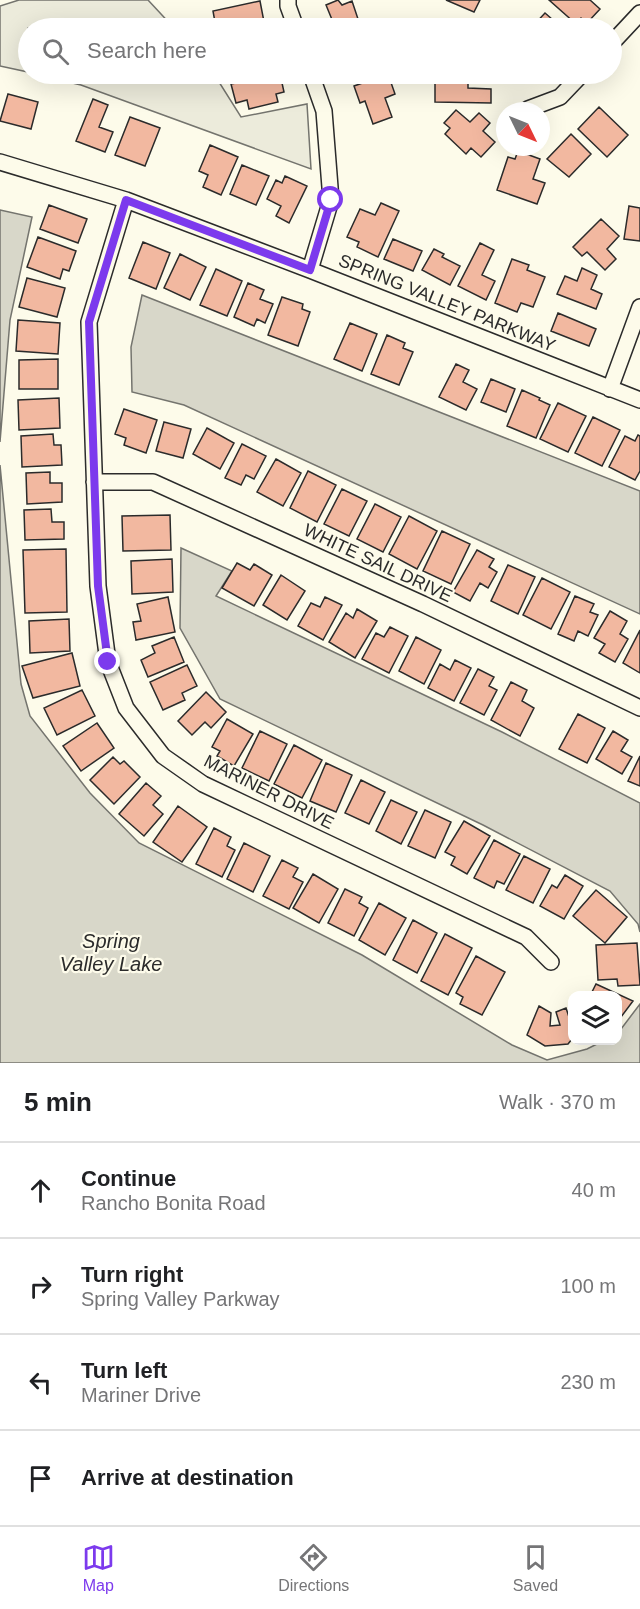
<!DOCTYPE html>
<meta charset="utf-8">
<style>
:root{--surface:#fff;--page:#f2f2f2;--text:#202124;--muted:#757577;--line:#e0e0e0;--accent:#7c3aed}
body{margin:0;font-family:Arial,sans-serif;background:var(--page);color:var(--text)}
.controls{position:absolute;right:18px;bottom:18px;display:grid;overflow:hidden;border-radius:12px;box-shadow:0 6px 24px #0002}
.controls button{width:54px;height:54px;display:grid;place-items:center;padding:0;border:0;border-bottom:2px solid var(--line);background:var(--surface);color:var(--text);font:30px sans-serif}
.compass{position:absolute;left:496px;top:102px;width:54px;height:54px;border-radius:50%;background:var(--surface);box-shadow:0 6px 24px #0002;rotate:133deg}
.stop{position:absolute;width:18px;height:18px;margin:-14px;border:4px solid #7c3aed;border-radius:50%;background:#fff}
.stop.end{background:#7c3aed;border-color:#fff;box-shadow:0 2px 6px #0008}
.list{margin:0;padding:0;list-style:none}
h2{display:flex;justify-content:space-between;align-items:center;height:78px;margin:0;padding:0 24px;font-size:26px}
h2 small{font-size:20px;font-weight:400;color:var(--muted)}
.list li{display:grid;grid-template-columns:39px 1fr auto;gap:18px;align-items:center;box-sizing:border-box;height:96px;padding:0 24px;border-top:2px solid var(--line)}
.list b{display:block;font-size:22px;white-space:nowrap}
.list p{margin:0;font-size:20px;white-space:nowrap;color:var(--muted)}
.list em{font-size:20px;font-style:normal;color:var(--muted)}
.icon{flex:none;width:33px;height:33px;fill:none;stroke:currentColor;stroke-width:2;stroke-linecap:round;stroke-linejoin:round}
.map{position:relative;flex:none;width:640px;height:1063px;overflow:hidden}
.search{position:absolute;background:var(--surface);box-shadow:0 6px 24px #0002;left:18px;right:18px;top:18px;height:66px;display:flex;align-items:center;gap:15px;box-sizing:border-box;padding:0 21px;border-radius:33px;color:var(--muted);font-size:22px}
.sheet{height:462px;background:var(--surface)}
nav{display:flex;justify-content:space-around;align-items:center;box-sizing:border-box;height:84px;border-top:2px solid var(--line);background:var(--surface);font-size:16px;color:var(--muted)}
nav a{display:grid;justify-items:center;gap:3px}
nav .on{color:var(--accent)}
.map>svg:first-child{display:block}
.green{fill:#ecebdb;stroke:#74746e;stroke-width:1.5}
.water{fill:#d8d7c9;stroke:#74746e;stroke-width:1.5}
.building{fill:#f2b8a0;stroke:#2b2b2b;stroke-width:1.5}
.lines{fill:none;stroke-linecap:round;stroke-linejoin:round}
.minor-casing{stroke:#2b2b2b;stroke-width:18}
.minor{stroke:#fdfbea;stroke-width:15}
.route{stroke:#7c3aed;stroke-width:8}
.labels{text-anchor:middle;stroke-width:4.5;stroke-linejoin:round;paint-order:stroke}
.street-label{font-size:18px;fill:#2b2b2b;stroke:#fdfbea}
.water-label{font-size:20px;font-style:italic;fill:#2b2b2b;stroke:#fdfbea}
</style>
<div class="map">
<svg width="640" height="1063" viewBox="0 0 640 1063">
<rect width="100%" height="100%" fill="#fdfbea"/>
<path class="green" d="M 19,0 L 148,0 L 174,28 L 28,28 L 28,72 L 0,66 L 0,6 Z
M 33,74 L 214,74 L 241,117 L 307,104 L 311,169 L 81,85 Z"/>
<path class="water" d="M 0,210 L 32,217 L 10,320 L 0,442 Z
M 142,295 L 640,491 L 640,614 L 184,405 L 132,392 L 131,347 Z
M 0,465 L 21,684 L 30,716 L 90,793 L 139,843 L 362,955 L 512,1045 L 547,1060 L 587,1049 L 603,1041 L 618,1040 L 618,1033 L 640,1004 L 640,1063 L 0,1063 Z
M 181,548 L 232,571 L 216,596 L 502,732 L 640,803 L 640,932 L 638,924 L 610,891 L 483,825 L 220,699 L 180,628 Z"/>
<path class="building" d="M 338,0 L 342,5 L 352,1 L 359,22 L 342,28 L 339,28 L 336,21 L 333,22 L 326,5 Z
M 446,0 L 480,0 L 474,12 Z
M 549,0 L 590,0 L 600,9 L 587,23 L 581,18 L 576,24 Z
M 260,1 L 265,27 L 216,28 L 213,11 Z
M 545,13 L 560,26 L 563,23 L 568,28 L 531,28 Z
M 280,74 L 284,92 L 276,94 L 278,102 L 249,109 L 247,100 L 236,103 L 231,84 Z
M 388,74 L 395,94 L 385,98 L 392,117 L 373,124 L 365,101 L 360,103 L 354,86 Z
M 435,74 L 468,74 L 468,88 L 491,89 L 491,103 L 435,102 Z
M 8,94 L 38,102 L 31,129 L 0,121 Z
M 93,99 L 108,105 L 99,127 L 113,132 L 105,152 L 76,141 Z
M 599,107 L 628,135 L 607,157 L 578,129 Z
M 456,110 L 470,122 L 479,113 L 490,123 L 483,131 L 495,142 L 481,157 L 471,148 L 466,154 L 445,134 L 450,128 L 444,123 Z
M 130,117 L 160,128 L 145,166 L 115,155 Z
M 571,134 L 591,154 L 569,177 L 547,159 Z
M 210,145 L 238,157 L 221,195 L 203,187 L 208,175 L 199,171 Z
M 518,151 L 540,159 L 533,179 L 545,183 L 537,204 L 497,190 L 508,157 L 515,159 Z
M 242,165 L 269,176 L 256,205 L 230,194 Z
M 285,176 L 307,186 L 289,223 L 276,216 L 281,206 L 267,199 L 276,180 L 282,183 Z
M 381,203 L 399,211 L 378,257 L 357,247 L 359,242 L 347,237 L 360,209 L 375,215 Z
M 49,205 L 87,219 L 78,243 L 40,229 Z
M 629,206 L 640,208 L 640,241 L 624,239 Z
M 601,219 L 619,236 L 607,249 L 616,259 L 605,270 L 587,252 L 582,256 L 573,247 Z
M 38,237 L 76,251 L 69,271 L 63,269 L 60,279 L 27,267 Z
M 393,239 L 422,251 L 413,271 L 384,259 Z
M 143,242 L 170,253 L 156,289 L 129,278 Z
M 480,243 L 494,250 L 482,275 L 495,281 L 486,300 L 458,286 Z
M 434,249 L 444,254 L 442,257 L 460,266 L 450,285 L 422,270 Z
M 180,254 L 206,267 L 190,300 L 164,288 Z
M 512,259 L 529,265 L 527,270 L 545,277 L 533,307 L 521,303 L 517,312 L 495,303 Z
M 582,268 L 597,275 L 591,289 L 602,294 L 596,309 L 557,294 L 565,276 L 577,281 Z
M 216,269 L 242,281 L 227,316 L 200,305 Z
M 27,278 L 65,288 L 57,317 L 19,307 Z
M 248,283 L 264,290 L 260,299 L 273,304 L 265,323 L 257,319 L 254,326 L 234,317 Z
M 282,297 L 303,304 L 302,309 L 310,312 L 298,346 L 268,335 Z
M 558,313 L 596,329 L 589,346 L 551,331 Z
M 18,320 L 60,323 L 58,354 L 16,351 Z
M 350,323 L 377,334 L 362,371 L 334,359 Z
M 387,335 L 405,343 L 403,348 L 413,352 L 399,385 L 371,374 Z
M 58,359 L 58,389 L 19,389 L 19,360 Z
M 456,364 L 469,370 L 463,382 L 477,389 L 466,410 L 439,397 Z
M 491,379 L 515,389 L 506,412 L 481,402 Z
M 522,390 L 540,398 L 539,400 L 550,405 L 536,438 L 507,426 Z
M 59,398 L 60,428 L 19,430 L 18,400 Z
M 558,403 L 586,416 L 568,452 L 540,439 Z
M 124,409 L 157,420 L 146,453 L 124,445 L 126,438 L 115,434 Z
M 593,417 L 620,430 L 602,466 L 575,453 Z
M 164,422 L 191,429 L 183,458 L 156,451 Z
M 207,428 L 234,443 L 220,469 L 193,454 Z
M 53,434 L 54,445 L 61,445 L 62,465 L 22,467 L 21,436 Z
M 638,435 L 640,436 L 640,471 L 635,480 L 609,467 L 625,436 L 635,441 Z
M 242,444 L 266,456 L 254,479 L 246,475 L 241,485 L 225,478 Z
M 276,459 L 301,473 L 283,506 L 257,492 Z
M 308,471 L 336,485 L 317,522 L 290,508 Z
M 50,472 L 50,483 L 62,483 L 62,502 L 27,504 L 26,473 Z
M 342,489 L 367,501 L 349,536 L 324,524 Z
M 375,504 L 401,517 L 383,552 L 357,539 Z
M 51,509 L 52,522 L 64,522 L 64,539 L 25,540 L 24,510 Z
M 170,515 L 171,550 L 123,551 L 122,516 Z
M 409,516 L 437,531 L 417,569 L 389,554 Z
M 442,531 L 470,544 L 451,584 L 423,571 Z
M 66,549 L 67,612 L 25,613 L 23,550 Z
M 477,550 L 494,559 L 489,567 L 497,572 L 488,588 L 480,583 L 470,601 L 453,592 Z
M 172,559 L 173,592 L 132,594 L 131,561 Z
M 237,563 L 250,570 L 254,564 L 272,575 L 254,606 L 222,588 Z
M 508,565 L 535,577 L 518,614 L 491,601 Z
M 281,575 L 305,591 L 287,620 L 263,605 Z
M 542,578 L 570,592 L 551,629 L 523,615 Z
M 575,596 L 594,604 L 590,612 L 598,615 L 588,636 L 578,631 L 574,641 L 558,634 Z
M 168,597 L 175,632 L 136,640 L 133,622 L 141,621 L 137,604 Z
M 325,597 L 342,605 L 323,640 L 298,626 L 311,603 L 320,607 Z
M 357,609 L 377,621 L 355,658 L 329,642 L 346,613 L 353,618 Z
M 610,611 L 627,621 L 620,634 L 628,639 L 615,662 L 599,653 L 605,644 L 594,638 Z
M 69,619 L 70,651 L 30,653 L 29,621 Z
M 390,627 L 408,636 L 389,673 L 362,659 L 376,633 L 384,637 Z
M 640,630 L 640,673 L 623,663 Z
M 174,637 L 184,662 L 148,677 L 141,660 L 155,653 L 152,646 Z
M 416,637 L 441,650 L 424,684 L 399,671 Z
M 72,653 L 80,686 L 33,698 L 22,666 Z
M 455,660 L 471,668 L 454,701 L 428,688 L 440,664 L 450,670 Z
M 187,665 L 197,686 L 182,693 L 185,700 L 163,710 L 150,682 Z
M 478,669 L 494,677 L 489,686 L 497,690 L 484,715 L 460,703 Z
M 511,682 L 527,690 L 522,701 L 534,708 L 520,736 L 491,720 Z
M 82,690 L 95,716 L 57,735 L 44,708 Z
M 206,692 L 226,712 L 211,728 L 205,722 L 192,735 L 178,721 Z
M 578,714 L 605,728 L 587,763 L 559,749 Z
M 227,719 L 253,734 L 234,766 L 217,756 L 220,751 L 212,747 Z
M 97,723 L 114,748 L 81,771 L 63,746 Z
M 260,731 L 287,744 L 269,781 L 242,768 Z
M 613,731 L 628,740 L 621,751 L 632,757 L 622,774 L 596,759 Z
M 294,745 L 322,760 L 302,798 L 274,784 Z
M 640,756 L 640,786 L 628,781 Z
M 113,757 L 120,764 L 124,761 L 140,777 L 114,804 L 90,780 Z
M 326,763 L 352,775 L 336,812 L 310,801 Z
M 361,780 L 385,792 L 369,824 L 345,813 Z
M 146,783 L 161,796 L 153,805 L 163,814 L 144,836 L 119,814 Z
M 391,800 L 417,812 L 401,844 L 376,831 Z
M 178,806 L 207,827 L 182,862 L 153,842 Z
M 425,810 L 451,822 L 435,858 L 408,846 Z
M 464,821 L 490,836 L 467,874 L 451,865 L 455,857 L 445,852 Z
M 214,828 L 231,837 L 227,846 L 235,850 L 222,877 L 196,864 Z
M 494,840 L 520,854 L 504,884 L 497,881 L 494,888 L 474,878 Z
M 244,843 L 270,856 L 253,892 L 227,879 Z
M 524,856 L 550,869 L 533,903 L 506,890 Z
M 282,860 L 298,868 L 293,877 L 303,882 L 289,909 L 263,896 Z
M 313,874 L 338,889 L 319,923 L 293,908 Z
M 565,875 L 583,886 L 564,919 L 540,906 L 552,885 L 557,888 Z
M 345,889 L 362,897 L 359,903 L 368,908 L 354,936 L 328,923 Z
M 596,890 L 627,917 L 605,943 L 573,916 Z
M 379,903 L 406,918 L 385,955 L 359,940 Z
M 413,920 L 437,933 L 417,973 L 393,960 Z
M 445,934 L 472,948 L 448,995 L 421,981 Z
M 637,943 L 640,985 L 618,986 L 617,979 L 598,980 L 596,945 Z
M 476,956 L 505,972 L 482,1015 L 460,1004 L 463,997 L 456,993 Z
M 596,984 L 633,1001 L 618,1021 L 618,996 L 590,996 Z
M 539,1006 L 551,1013 L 550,1026 L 560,1025 L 556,1012 L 566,1008 L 572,1026 L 572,1039 L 568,1044 L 545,1046 L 527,1035 Z"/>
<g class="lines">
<g class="minor-casing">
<path id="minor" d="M 288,0 L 288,6 L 296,28
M 612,43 L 640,13
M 528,109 L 560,97 L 582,74
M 0,162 L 126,200 L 310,270 L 640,400
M 126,200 L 89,322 L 98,586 L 108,662 L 126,708 L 163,756 L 203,784 L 526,937 L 551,962
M 310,270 L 331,200 L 324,111 L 311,74
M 610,389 L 640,307
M 94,482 L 153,482 L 423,604 L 640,708"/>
</g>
<use href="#minor" class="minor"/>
</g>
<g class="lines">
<path class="route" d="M 108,662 L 98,586 L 89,322 L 126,200 L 310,270 L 331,200"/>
</g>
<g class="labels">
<g class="street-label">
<text transform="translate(447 303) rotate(22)" y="6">SPRING VALLEY PARKWAY</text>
<text transform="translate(378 563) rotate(25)" y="6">WHITE SAIL DRIVE</text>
<text transform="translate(269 792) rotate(27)" y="6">MARINER DRIVE</text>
</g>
<g class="water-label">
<text x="111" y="948">Spring<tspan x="111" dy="23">Valley Lake</tspan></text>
</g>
</g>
</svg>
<div class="controls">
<button><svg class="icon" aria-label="layers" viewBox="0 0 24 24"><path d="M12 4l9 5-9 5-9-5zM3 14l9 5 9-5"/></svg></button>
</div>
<svg class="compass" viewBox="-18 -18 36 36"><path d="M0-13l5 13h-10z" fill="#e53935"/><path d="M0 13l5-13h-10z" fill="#757577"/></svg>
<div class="stop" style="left:331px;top:200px"></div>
<div class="stop end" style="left:108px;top:662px"></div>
<div class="search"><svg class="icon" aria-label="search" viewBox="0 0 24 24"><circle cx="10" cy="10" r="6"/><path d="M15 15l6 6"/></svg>Search here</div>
</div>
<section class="sheet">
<h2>5 min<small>Walk · 370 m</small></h2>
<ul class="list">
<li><svg class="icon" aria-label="ahead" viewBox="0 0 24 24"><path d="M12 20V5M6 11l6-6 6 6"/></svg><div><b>Continue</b><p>Rancho Bonita Road</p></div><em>40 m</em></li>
<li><svg class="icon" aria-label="right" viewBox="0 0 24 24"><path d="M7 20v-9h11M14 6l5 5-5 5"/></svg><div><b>Turn right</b><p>Spring Valley Parkway</p></div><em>100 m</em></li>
<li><svg class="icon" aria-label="left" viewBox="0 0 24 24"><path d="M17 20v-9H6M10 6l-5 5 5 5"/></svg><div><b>Turn left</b><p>Mariner Drive</p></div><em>230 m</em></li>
<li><svg class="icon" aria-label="arrive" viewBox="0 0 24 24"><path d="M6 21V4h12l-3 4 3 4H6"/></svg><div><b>Arrive at destination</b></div></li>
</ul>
</section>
<nav>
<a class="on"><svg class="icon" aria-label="map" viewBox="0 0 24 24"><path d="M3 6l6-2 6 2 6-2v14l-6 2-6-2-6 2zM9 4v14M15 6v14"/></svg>Map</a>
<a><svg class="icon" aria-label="directions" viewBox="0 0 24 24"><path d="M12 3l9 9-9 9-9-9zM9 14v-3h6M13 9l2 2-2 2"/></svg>Directions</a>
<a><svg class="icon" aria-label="saved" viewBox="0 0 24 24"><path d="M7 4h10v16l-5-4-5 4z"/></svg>Saved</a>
</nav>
